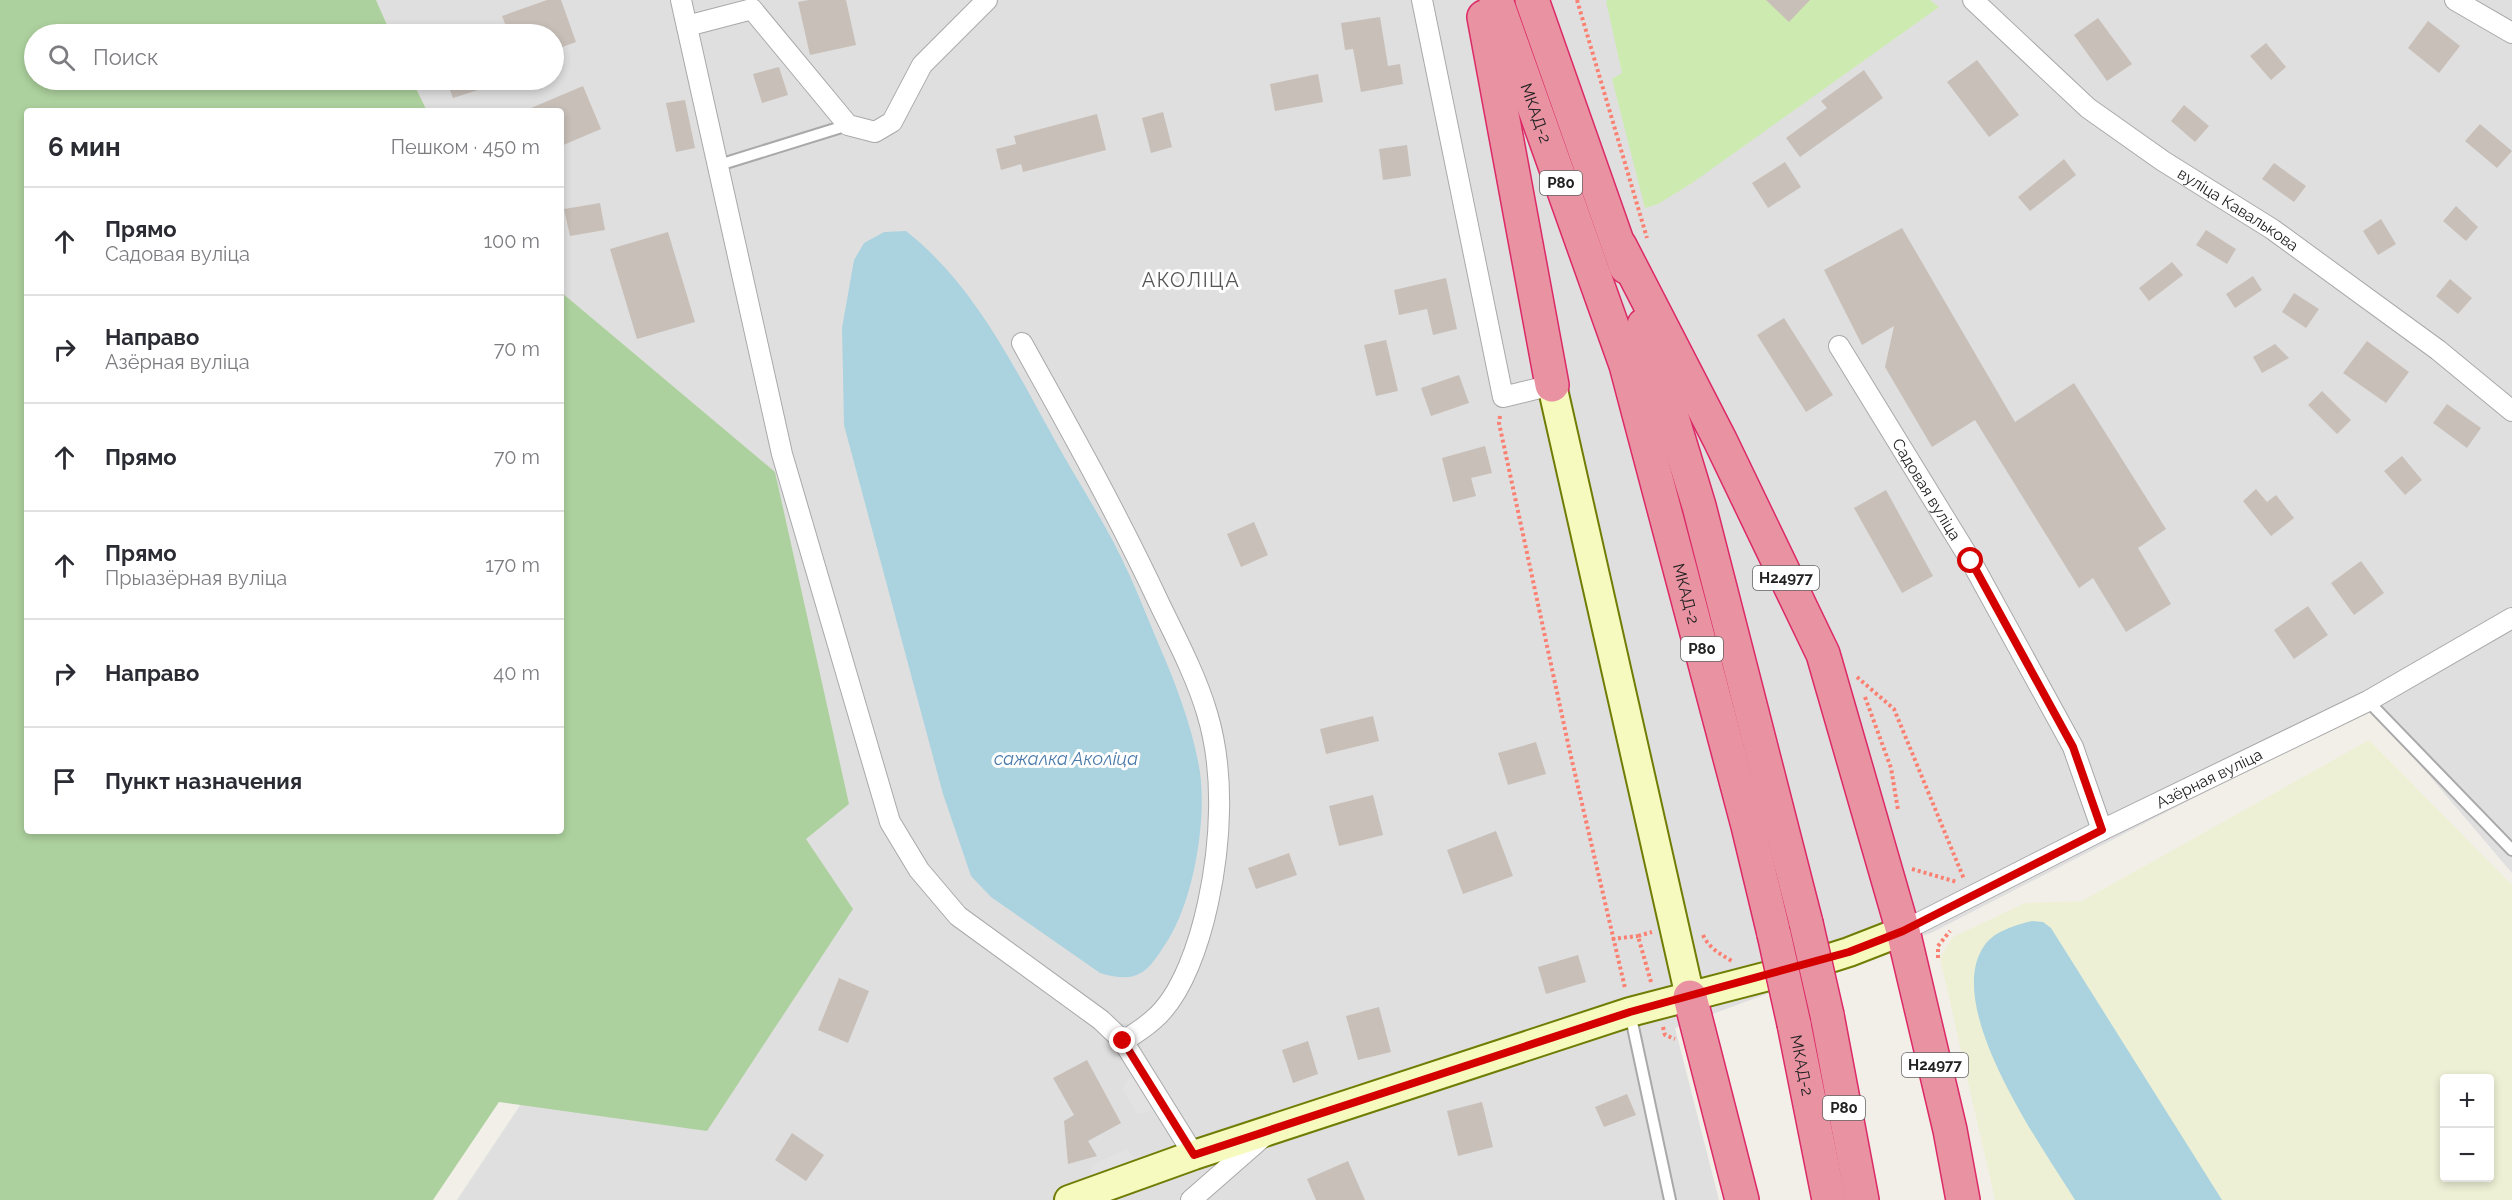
<!DOCTYPE html>
<html lang="ru">
<meta charset="utf-8">
<style>
:root{--surface:#fff;--page:#f2f2f3;--text:#2b2b33;--muted:#7c7c81;--line:#e1e1e2}
body{margin:0;font-family:Raleway,sans-serif;background:var(--page);color:var(--text)}
.controls{position:absolute;right:18px;bottom:18px;display:grid;overflow:hidden;border-radius:6px;box-shadow:0 3px 9px #0003}
.controls button{width:54px;height:54px;display:grid;place-items:center;padding:0;border:0;border-bottom:2px solid var(--line);background:var(--surface);color:var(--text);font:30px sans-serif}
.stop{position:absolute;width:18px;height:18px;margin:-14px;border:4px solid #d40000;border-radius:50%;background:#fff}
.stop.end{background:#d40000;border-color:#fff;box-shadow:0 2px 6px #0008}
.list{margin:0;padding:0;list-style:none}
h2{display:flex;justify-content:space-between;align-items:center;height:78px;margin:0;padding:0 24px;font-size:26px}
h2 small{font-size:20px;font-weight:400;color:var(--muted)}
.list li{display:grid;grid-template-columns:39px 1fr auto;gap:18px;align-items:center;box-sizing:border-box;height:108px;padding:0 24px;border-top:2px solid var(--line)}
.list b{display:block;font-size:22px;white-space:nowrap}
.list p{margin:0;font-size:20px;white-space:nowrap;color:var(--muted)}
.list em{font-size:20px;font-style:normal;color:var(--muted)}
.icon{flex:none;width:33px;height:33px;fill:none;stroke:currentColor;stroke-width:2;stroke-linecap:round;stroke-linejoin:round}
.map{position:relative;flex:none;width:2512px;height:1200px;overflow:hidden}
.search{position:absolute;background:var(--surface);box-shadow:0 3px 9px #0003;left:24px;top:24px;width:540px;height:66px;display:flex;align-items:center;gap:15px;box-sizing:border-box;padding:0 21px;border-radius:33px;color:var(--muted);font-size:22px}
.panel{position:absolute;background:var(--surface);box-shadow:0 3px 9px #0003;left:24px;top:108px;width:540px;height:726px;border-radius:6px}
.map>svg:first-child{display:block}
.residential{fill:#e0dfdf}
.farmland{fill:#eef0d5;fill-rule:evenodd}
.grass{fill:#cdebb0}
.forest{fill:#add19e}
.parking{fill:#e2e2e2}
.water{fill:#aad3df}
.building{fill:#c7bfb8}
.lines{fill:none;stroke-linecap:round;stroke-linejoin:round}
.lane-casing{stroke:#a9a9a9;stroke-width:14}
.street-casing{stroke:#a9a9a9;stroke-width:22}
.secondary-casing{stroke:#707d05;stroke-width:32}
.highway-casing{stroke:#dc2a67;stroke-width:36}
.path{stroke:#fa8072;stroke-width:4;stroke-dasharray:3 3;stroke-linecap:butt}
.lane{stroke:#fff;stroke-width:10}
.street{stroke:#fff;stroke-width:20}
.secondary{stroke:#f7fabf;stroke-width:28}
.highway{stroke:#e892a2;stroke-width:33}
.highway-bridge-casing{stroke:#dc2a67;stroke-width:36;stroke-linecap:butt}
.highway-bridge{stroke:#e892a2;stroke-width:33}
.route{stroke:#d40000;stroke-width:8}
.labels{text-anchor:middle;stroke-width:6;stroke-linejoin:round;paint-order:stroke}
.shield{fill:#fff;stroke:#646464;stroke-width:1.5}
.shield-label{font-size:15px;font-weight:bold;fill:#222}
.street-label{font-size:16px;fill:#222;stroke:#fff}
.water-label{font-size:18px;font-style:italic;fill:#4a7aab;stroke:#fff}
.quarter-label{font-size:20px;letter-spacing:1.5px;fill:#555;stroke:#fff}
</style>
<div class="map">
<svg width="2512" height="1200" viewBox="0 0 2512 1200">
<rect width="100%" height="100%" fill="#f2efe9"/>
<path class="residential" d="M 376,0 L 2512,0 L 2512,873 L 2371,707 L 1933,932 L 1675,1028 L 1719,1200 L 457,1200 L 537,1080 L 806,839 L 774,472 L 561,292 L 561,111 L 427,111 L 412,80 L 554,80 L 554,34 L 391,34 Z"/>
<path class="farmland" d="M 2369,740 L 2512,885 L 2512,1200 L 1995,1200 L 1940,958 L 1953,937 L 2025,903 L 2082,901 ZM 2444,1078 L 2490,1078 L 2490,1178 L 2444,1178 Z"/>
<path class="grass" d="M 1608,0 L 1930,0 L 1939,7 L 1692,183 L 1658,204 L 1645,208 L 1612,79 L 1622,73 L 1606,1 Z"/>
<path class="forest" d="M 0,0 L 376,0 L 391,34 L 34,34 L 34,80 L 412,80 L 427,111 L 27,111 L 27,831 L 561,831 L 561,292 L 775,472 L 849,804 L 806,839 L 853,909 L 707,1131 L 499,1102 L 433,1200 L 0,1200 Z"/>
<path class="parking" d="M 1133,1072 L 1155,1110 L 1137,1114 L 1122,1089 Z
M 1127,1149 L 1141,1164 L 1090,1184 L 1092,1165 Z"/>
<path class="water" d="M 906,231 C 975,285 1015,369 1057,444 C 1081,487 1109,529 1129,574 C 1140,598 1149,622 1159,645 C 1175,682 1190,721 1198,761 C 1209,810 1195,897 1168,940 C 1148,971 1140,985 1100,973 L 991,897 L 971,876 L 943,794 L 844,425 L 842,328 L 854,260 L 864,243 L 884,232 Z
M 2032,921 L 2043,922 L 2051,928 L 2222,1200 L 2075,1200 C 2042,1147 1942,1007 1984,946 C 1994,931 2016,925 2032,921 Z"/>
<path class="building" d="M 547,0 L 561,0 L 576,42 L 554,50 L 554,34 L 509,34 L 502,16 Z
M 809,0 L 846,0 L 856,45 L 810,55 L 798,2 Z
M 1766,0 L 1810,0 L 1789,22 Z
M 1380,17 L 1388,66 L 1400,64 L 1403,84 L 1361,92 L 1353,49 L 1345,50 L 1341,23 Z
M 2098,18 L 2132,64 L 2107,81 L 2074,35 Z
M 2428,21 L 2460,46 L 2439,73 L 2408,48 Z
M 2266,43 L 2286,67 L 2271,80 L 2250,56 Z
M 1977,60 L 2019,115 L 1989,137 L 1947,82 Z
M 779,67 L 788,95 L 762,103 L 753,74 Z
M 1864,70 L 1883,98 L 1800,157 L 1786,138 L 1827,108 L 1821,101 Z
M 1318,74 L 1323,102 L 1275,111 L 1270,84 Z
M 446,80 L 499,80 L 500,83 L 453,98 Z
M 583,86 L 601,129 L 561,146 L 561,111 L 524,111 Z
M 685,100 L 695,148 L 676,152 L 666,103 Z
M 2184,105 L 2209,126 L 2195,142 L 2171,121 Z
M 1163,112 L 1172,147 L 1151,153 L 1142,118 Z
M 1097,114 L 1106,150 L 1023,172 L 1021,164 L 1001,170 L 996,149 L 1016,144 L 1014,136 Z
M 2480,124 L 2512,151 L 2497,168 L 2465,141 Z
M 1407,145 L 1411,176 L 1383,180 L 1379,149 Z
M 2064,159 L 2076,175 L 2030,211 L 2018,197 Z
M 1785,162 L 1801,187 L 1768,208 L 1752,183 Z
M 2274,163 L 2306,186 L 2294,202 L 2262,179 Z
M 600,203 L 605,230 L 570,236 L 564,209 Z
M 2456,206 L 2478,227 L 2466,241 L 2443,221 Z
M 2381,219 L 2396,244 L 2378,255 L 2363,231 Z
M 1902,228 L 2015,422 L 2074,383 L 2166,529 L 2138,548 L 2171,604 L 2126,632 L 2093,578 L 2079,588 L 1975,420 L 1932,447 L 1885,367 L 1894,326 L 1862,345 L 1824,270 Z
M 2206,230 L 2236,249 L 2227,264 L 2196,245 Z
M 668,232 L 695,322 L 637,339 L 610,249 Z
M 2172,262 L 2183,275 L 2149,301 L 2139,288 Z
M 2253,276 L 2262,290 L 2235,308 L 2226,294 Z
M 1446,278 L 1457,329 L 1433,335 L 1427,309 L 1399,315 L 1394,290 Z
M 2450,279 L 2472,298 L 2458,314 L 2436,296 Z
M 2294,293 L 2319,309 L 2306,328 L 2282,312 Z
M 1784,318 L 1833,395 L 1806,412 L 1757,335 Z
M 1386,340 L 1398,391 L 1376,396 L 1364,345 Z
M 2367,341 L 2409,372 L 2386,403 L 2343,373 Z
M 2275,344 L 2289,358 L 2262,373 L 2253,357 Z
M 1459,375 L 1469,403 L 1431,416 L 1421,388 Z
M 2322,391 L 2351,420 L 2337,434 L 2308,405 Z
M 2447,404 L 2481,428 L 2467,448 L 2433,423 Z
M 1485,446 L 1492,473 L 1471,478 L 1476,496 L 1453,502 L 1442,458 Z
M 2402,456 L 2422,480 L 2405,495 L 2384,471 Z
M 2256,489 L 2267,502 L 2276,495 L 2294,518 L 2271,536 L 2243,501 Z
M 1886,490 L 1933,576 L 1902,593 L 1854,508 Z
M 1254,522 L 1268,555 L 1241,567 L 1227,534 Z
M 2361,561 L 2384,593 L 2354,615 L 2331,583 Z
M 2308,606 L 2328,635 L 2294,659 L 2274,630 Z
M 1373,716 L 1379,741 L 1326,754 L 1320,729 Z
M 1536,742 L 1546,774 L 1508,785 L 1498,753 Z
M 1373,795 L 1383,835 L 1339,846 L 1329,806 Z
M 1496,831 L 1513,876 L 1463,894 L 1447,850 Z
M 1289,853 L 1297,875 L 1256,889 L 1248,868 Z
M 1578,955 L 1586,982 L 1546,994 L 1538,967 Z
M 839,978 L 869,991 L 848,1043 L 818,1030 Z
M 1379,1007 L 1391,1052 L 1358,1060 L 1346,1016 Z
M 1308,1041 L 1318,1074 L 1293,1083 L 1282,1050 Z
M 1087,1060 L 1121,1123 L 1088,1141 L 1097,1156 L 1068,1164 L 1064,1121 L 1074,1115 L 1053,1078 Z
M 1627,1094 L 1636,1115 L 1604,1127 L 1595,1107 Z
M 1482,1102 L 1493,1147 L 1458,1156 L 1447,1111 Z
M 792,1133 L 824,1155 L 806,1181 L 775,1160 Z
M 1348,1161 L 1365,1200 L 1316,1200 L 1307,1179 Z"/>
<g class="lines">
<g class="lane-casing">
<path id="lane" d="M 719,165 L 848,125
M 2368,701 L 2512,850
M 1630,1013 L 1670,1200"/>
</g>
<g class="street-casing">
<g id="street">
<path d="M 681,0 L 782,454 L 890,822 L 919,870 L 958,916 L 1101,1020 L 1123,1041 L 1194,1155"/>
<path d="M 1422,0 L 1503,397 L 1552,385"/>
<path id="s1" d="M 1973,0 L 2088,108 L 2163,161 L 2272,229 L 2438,350 L 2512,411"/>
<path d="M 2455,0 L 2512,33"/>
<path d="M 687,26 L 752,9 L 848,125 L 875,132 L 892,122 L 922,65 L 987,0"/>
<path d="M 1022,343 C 1070,429 1118,515 1160,605 C 1177,640 1196,676 1207,713 C 1225,772 1221,843 1208,903 C 1200,940 1183,995 1153,1020 C 1144,1028 1133,1035 1123,1041"/>
<path id="s2" d="M 1839,346 L 1971,561 L 2073,747 L 2102,830"/>
<path id="s3" d="M 1903,931 L 2102,830 L 2368,701 L 2512,618"/>
<path d="M 1191,1200 L 1263,1137"/>
</g>
</g>
<g class="secondary-casing">
<path id="secondary" d="M 1552,385 L 1690,997
M 1069,1200 L 1194,1155 L 1630,1012 L 1799,968 L 1849,952 L 1903,931"/>
</g>
<g class="highway-casing">
<g id="highway">
<path id="s4" d="M 1496,0 L 1626,365 L 1748,826 L 1774,934"/>
<path d="M 1532,0 L 1626,267"/>
<path d="M 1484,17 L 1552,385"/>
<path d="M 1620,246 L 1720,440 L 1823,654 L 1903,931 L 1950,1130 L 1963,1200"/>
<path d="M 1644,325 L 1699,506 L 1806,923"/>
<path d="M 1690,997 L 1742,1200"/>
<path d="M 1827,1015 L 1862,1200"/>
<path id="s5" d="M 1794,1024 L 1829,1200"/>
</g>
</g>
<path class="path" d="M 1577,0 L 1647,238
M 1500,416 L 1499,423 L 1569,748 L 1625,988
M 1857,677 L 1894,709 L 1964,879
M 1865,697 L 1891,768 L 1898,810
M 1912,869 L 1957,882
M 1703,935 C 1709,948 1720,954 1732,961
M 1612,939 L 1638,936
M 1938,958 L 1938,946 L 1950,931
M 1651,982 L 1638,936 L 1652,932
M 1663,1027 L 1665,1035 L 1675,1039"/>
<use href="#lane" class="lane"/>
<use href="#street" class="street"/>
<use href="#secondary" class="secondary"/>
<use href="#highway" class="highway"/>
<g class="highway-bridge-casing">
<path id="highway-bridge" d="M 1806,923 L 1827,1015
M 1774,934 L 1794,1024"/>
</g>
<use href="#highway-bridge" class="highway-bridge"/>
</g>
<g class="lines">
<path class="route" d="M 1123,1041 L 1194,1155 L 1630,1012 L 1849,952 L 1903,931 L 2102,830 L 2073,747 L 1971,561"/>
</g>
<g class="labels">
<g class="shield">
<rect x="1540" y="171" width="42" height="24" rx="4.5"/>
<rect x="1753" y="566" width="66" height="24" rx="4.5"/>
<rect x="1681" y="637" width="42" height="24" rx="4.5"/>
<rect x="1902" y="1053" width="66" height="24" rx="4.5"/>
<rect x="1823" y="1096" width="42" height="24" rx="4.5"/>
</g>
<g class="shield-label">
<text x="1561" y="188">Р80</text>
<text x="1786" y="583">Н24977</text>
<text x="1702" y="654">Р80</text>
<text x="1935" y="1070">Н24977</text>
<text x="1844" y="1113">Р80</text>
</g>
<g class="street-label">
<text dy="6" stroke="none"><textPath href="#s4" startOffset="120">МКАД-2</textPath></text>
<text dy="6" stroke="none"><textPath href="#s1" startOffset="339">вуліца Кавалькова</textPath></text>
<text dy="6" stroke="none"><textPath href="#s2" startOffset="168">Садовая вуліца</textPath></text>
<text dy="6" stroke="none"><textPath href="#s4" startOffset="624">МКАД-2</textPath></text>
<text dy="6" stroke="none"><textPath href="#s3" startOffset="342">Азёрная вуліца</textPath></text>
<text dy="6" stroke="none"><textPath href="#s5" startOffset="42">МКАД-2</textPath></text>
</g>
<g class="water-label">
<text x="1066" y="765">сажалка Аколіца</text>
</g>
<g class="quarter-label">
<text x="1191" y="287">АКОЛІЦА</text>
</g>
</g>
</svg>
<div class="controls">
<button>+</button>
<button>−</button>
</div>
<div class="stop" style="left:1971px;top:561px"></div>
<div class="stop end" style="left:1123px;top:1041px"></div>
<div class="search"><svg class="icon" aria-label="search" viewBox="0 0 24 24"><circle cx="10" cy="10" r="6"/><path d="M15 15l6 6"/></svg>Поиск</div>
<section class="panel">
<h2>6 мин<small>Пешком · 450 m</small></h2>
<ul class="list">
<li><svg class="icon" aria-label="ahead" viewBox="0 0 24 24"><path d="M12 20V5M6 11l6-6 6 6"/></svg><div><b>Прямо</b><p>Садовая вуліца</p></div><em>100 m</em></li>
<li><svg class="icon" aria-label="right" viewBox="0 0 24 24"><path d="M7 20v-9h11M14 6l5 5-5 5"/></svg><div><b>Направо</b><p>Азёрная вуліца</p></div><em>70 m</em></li>
<li><svg class="icon" aria-label="ahead" viewBox="0 0 24 24"><path d="M12 20V5M6 11l6-6 6 6"/></svg><div><b>Прямо</b></div><em>70 m</em></li>
<li><svg class="icon" aria-label="ahead" viewBox="0 0 24 24"><path d="M12 20V5M6 11l6-6 6 6"/></svg><div><b>Прямо</b><p>Прыазёрная вуліца</p></div><em>170 m</em></li>
<li><svg class="icon" aria-label="right" viewBox="0 0 24 24"><path d="M7 20v-9h11M14 6l5 5-5 5"/></svg><div><b>Направо</b></div><em>40 m</em></li>
<li><svg class="icon" aria-label="arrive" viewBox="0 0 24 24"><path d="M6 21V4h12l-3 4 3 4H6"/></svg><div><b>Пункт назначения</b></div></li>
</ul>
</section>
</div>
